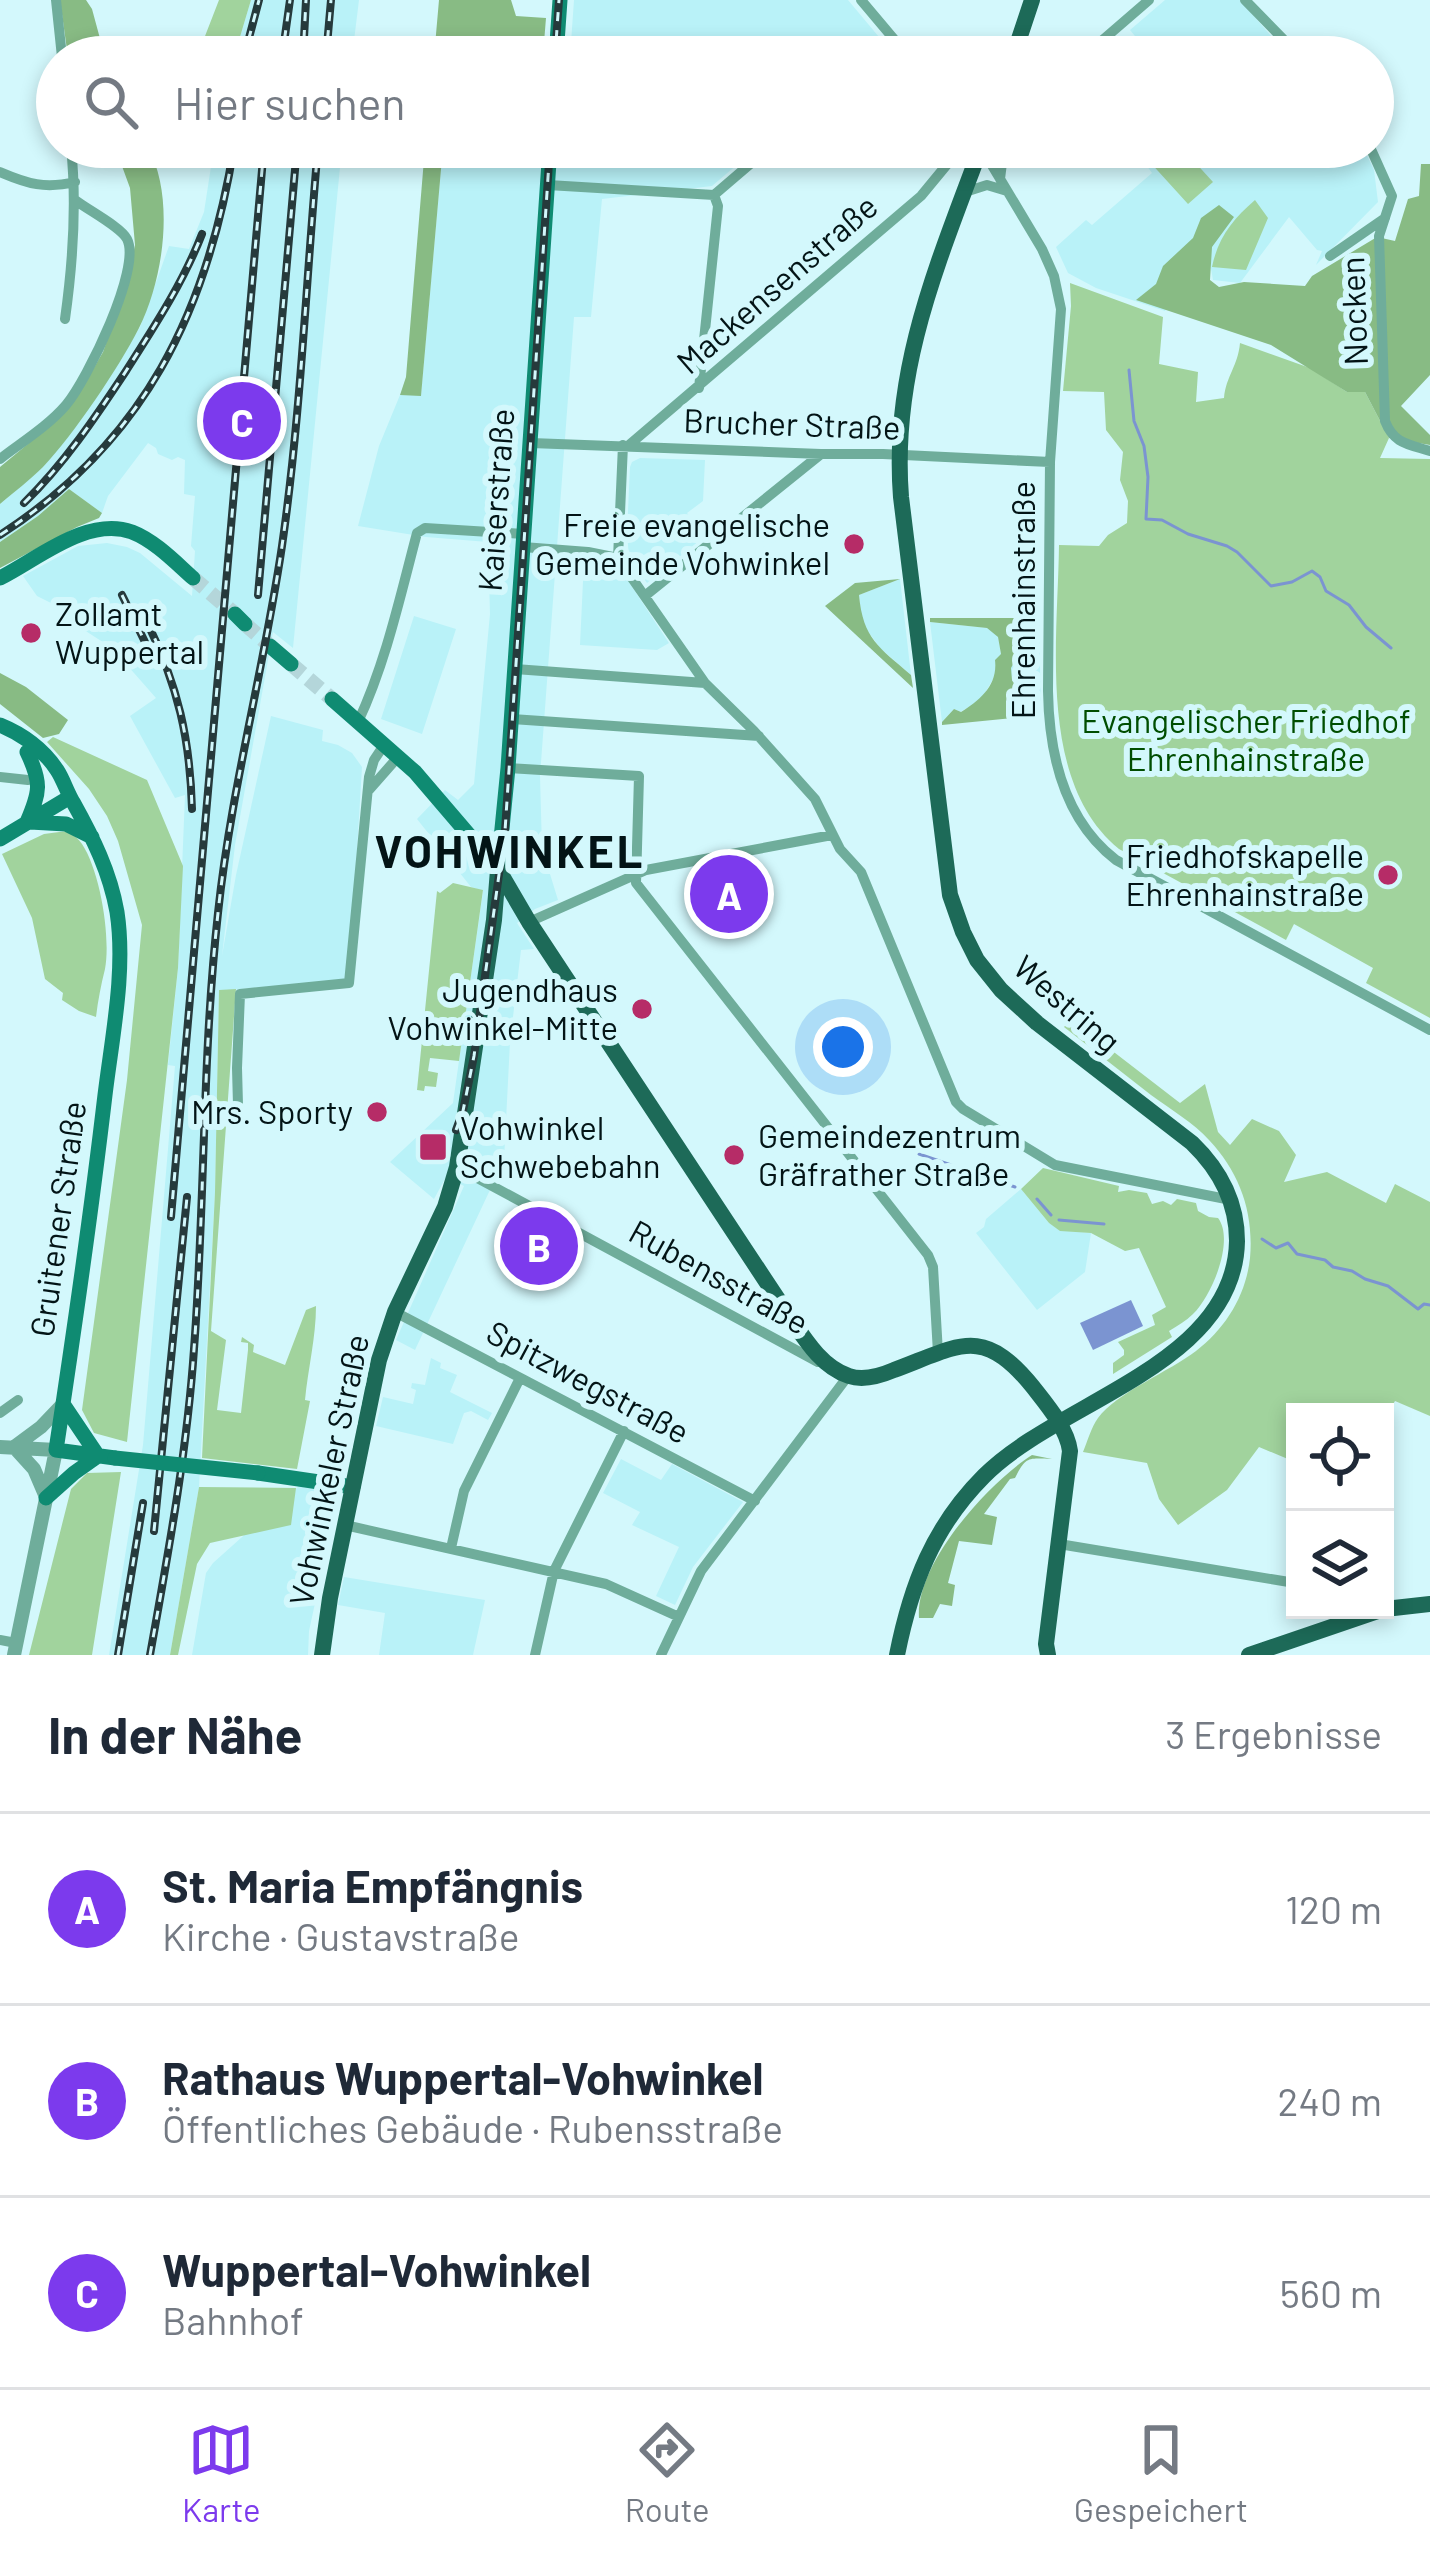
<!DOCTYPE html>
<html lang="de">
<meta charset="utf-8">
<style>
:root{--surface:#fff;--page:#f6f6f7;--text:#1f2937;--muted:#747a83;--line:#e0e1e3;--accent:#7c3aed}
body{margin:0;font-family:Barlow,sans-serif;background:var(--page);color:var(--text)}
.controls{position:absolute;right:36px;bottom:36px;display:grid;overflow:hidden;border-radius:0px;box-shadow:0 6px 18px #0003}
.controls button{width:108px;height:108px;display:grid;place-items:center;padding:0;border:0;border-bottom:3px solid var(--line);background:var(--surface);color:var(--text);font:60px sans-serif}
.you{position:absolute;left:843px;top:1047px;width:42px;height:42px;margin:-30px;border:9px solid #fff;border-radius:50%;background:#1a73e8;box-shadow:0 0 0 18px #1a73e833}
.badge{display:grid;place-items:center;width:78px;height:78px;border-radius:50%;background:var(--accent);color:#fff;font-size:39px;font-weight:700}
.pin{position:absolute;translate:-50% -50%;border:6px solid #fff;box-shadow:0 3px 12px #0006}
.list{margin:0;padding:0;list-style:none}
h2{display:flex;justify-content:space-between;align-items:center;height:156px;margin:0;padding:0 48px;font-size:51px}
h2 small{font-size:39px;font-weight:400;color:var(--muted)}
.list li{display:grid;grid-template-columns:78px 1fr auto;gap:36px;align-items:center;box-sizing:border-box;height:192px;padding:0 48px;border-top:3px solid var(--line)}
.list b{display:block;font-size:45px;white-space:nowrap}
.list p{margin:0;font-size:39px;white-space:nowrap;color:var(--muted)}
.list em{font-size:39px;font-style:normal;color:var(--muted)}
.icon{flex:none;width:66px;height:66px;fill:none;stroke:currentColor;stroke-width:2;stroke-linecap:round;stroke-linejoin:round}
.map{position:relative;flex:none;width:1430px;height:1655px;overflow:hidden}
.search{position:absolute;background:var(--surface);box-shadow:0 6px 18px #0003;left:36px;right:36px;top:36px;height:132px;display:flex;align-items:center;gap:30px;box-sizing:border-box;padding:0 42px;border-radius:66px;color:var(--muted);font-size:45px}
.sheet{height:732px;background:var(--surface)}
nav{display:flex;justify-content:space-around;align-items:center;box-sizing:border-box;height:168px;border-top:3px solid var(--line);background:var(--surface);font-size:33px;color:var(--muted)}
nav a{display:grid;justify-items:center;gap:6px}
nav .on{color:var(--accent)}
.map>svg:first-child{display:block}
.built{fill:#b9f2f8}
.green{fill:#a1d39d}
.forest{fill:#88bb84}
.water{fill:#7b94d1}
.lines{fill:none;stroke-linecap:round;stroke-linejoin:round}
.stream{stroke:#7b94d1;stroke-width:3}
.secondary-tunnel{stroke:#b4d6da;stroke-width:15;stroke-dasharray:15 8;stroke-linecap:butt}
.minor{stroke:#6fad9b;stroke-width:10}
.tertiary{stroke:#6fad9b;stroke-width:14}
.secondary{stroke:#0f8b72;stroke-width:15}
.primary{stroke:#1d6a58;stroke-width:16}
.rail-casing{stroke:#263a3c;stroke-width:8}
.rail{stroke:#d3f8fc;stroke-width:3;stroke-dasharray:9;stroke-linecap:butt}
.secondary-bridge{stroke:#0f8b72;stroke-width:15}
.poi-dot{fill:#b62c67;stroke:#d3f8fc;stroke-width:4.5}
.labels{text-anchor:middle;stroke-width:12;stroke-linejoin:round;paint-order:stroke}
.street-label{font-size:33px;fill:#031416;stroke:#d3f8fc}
.poi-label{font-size:33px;fill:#031416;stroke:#d3f8fc;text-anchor:end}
.park-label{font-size:33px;fill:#004e01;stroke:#d3f8fc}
.district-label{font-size:45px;font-weight:bold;letter-spacing:3px;fill:#031416;stroke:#d3f8fc}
</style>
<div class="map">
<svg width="1430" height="1655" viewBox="0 0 1430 1655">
<rect width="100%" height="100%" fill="#d3f8fc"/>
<path class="built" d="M 251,0 L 359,0 L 352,57 L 234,57 Z
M 574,0 L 848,0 L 879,37 L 879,42 L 862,57 L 570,57 Z
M 1165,0 L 1240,0 L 1278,44 L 1296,57 L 1152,57 L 1130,30 Z
M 214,147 L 342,147 L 293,648 L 273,632 L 235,845 L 222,956 L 236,875 L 271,716 L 323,730 L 322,741 L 338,745 L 352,753 L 362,767 L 356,868 L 346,980 L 219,991 L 215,1192 L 199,1487 L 170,1655 L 109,1655 L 143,1445 L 175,1066 L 168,1065 L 178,968 L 185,795 L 175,798 L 130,716 L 156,698 L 112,648 L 78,626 L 73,614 L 37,596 L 23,576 L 78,546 L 107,543 L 127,547 L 140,553 L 192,596 L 195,551 L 191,546 L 195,496 L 184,494 L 185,460 L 178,457 L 172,460 L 158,454 L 156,448 L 148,443 L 108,496 L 102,513 L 69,489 L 38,516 L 0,542 L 0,504 L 43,467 L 91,405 L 140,327 L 169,246 L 189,249 L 204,212 Z
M 443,147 L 758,147 L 712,186 L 602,199 L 591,317 L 574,317 L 540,776 L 542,848 L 558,900 L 535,909 L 517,923 L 534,949 L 521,950 L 510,1042 L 504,1160 L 415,1350 L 396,1340 L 464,1186 L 446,1177 L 434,1199 L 390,1162 L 453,1103 L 483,891 L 471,887 L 417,819 L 445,790 L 458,800 L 474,784 L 490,614 L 488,542 L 426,537 L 358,526 L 379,446 L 400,395 L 421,395 Z
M 1133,147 L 1363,147 L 1374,170 L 1378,202 L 1316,265 L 1322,251 L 1317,250 L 1289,217 L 1240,283 L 1213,280 L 1205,235 L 1165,311 L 1096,288 L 1068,273 L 1056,247 L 1086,220 L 1092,225 L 1152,173 Z
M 640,458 L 705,460 L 703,501 L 687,513 L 705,536 L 647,583 L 629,557 L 627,533 L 630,467 L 632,462 Z
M 584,560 L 619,567 L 669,643 L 657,650 L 580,645 Z
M 900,579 L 911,675 L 880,648 L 862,623 L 859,595 Z
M 414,616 L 456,629 L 422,734 L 381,719 Z
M 1015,618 L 1039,618 L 1041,716 L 1033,716 L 1032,706 L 1012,680 L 1011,668 L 1016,659 Z
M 930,622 L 987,628 L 998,636 L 1001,654 L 997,672 L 981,700 L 960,712 L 954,709 L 942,722 Z
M 1021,1189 L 1049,1223 L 1060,1230 L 1091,1233 L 1085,1272 L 1037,1310 L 976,1233 L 984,1227 L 986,1219 Z
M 431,1358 L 441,1363 L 440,1368 L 457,1375 L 450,1392 L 492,1413 L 488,1420 L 471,1411 L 464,1413 L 453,1444 L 376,1426 L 383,1397 L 413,1404 L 416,1390 L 411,1388 L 412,1383 L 425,1385 Z
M 621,1459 L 661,1480 L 672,1464 L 743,1502 L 693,1567 L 675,1605 L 656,1596 L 679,1547 L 632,1525 L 640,1512 L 603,1493 Z
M 300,1485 L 336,1491 L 338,1497 L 309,1631 L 308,1655 L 192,1655 L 206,1573 L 213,1563 Z
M 344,1577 L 485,1600 L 473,1655 L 379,1655 L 385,1613 L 338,1605 Z"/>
<path class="green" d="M 219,0 L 251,0 L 234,57 L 199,57 L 200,49 Z
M 1163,147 L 1181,147 L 1213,182 L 1188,204 L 1148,160 Z
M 1255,200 L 1268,218 L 1246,270 L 1212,267 C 1218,238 1232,220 1255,200 Z
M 1070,283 L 1163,317 L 1159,364 L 1198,372 L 1196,402 L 1224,398 C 1226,376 1238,366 1240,343 L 1310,368 L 1347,392 L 1365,392 L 1389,438 L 1380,458 L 1430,459 L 1430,1018 L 1366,983 L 1373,968 L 1294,924 L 1286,940 L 1119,849 C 1037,782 1058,640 1059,545 L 1099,546 L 1108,535 L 1127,523 L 1128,501 L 1120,480 L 1123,452 L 1106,430 L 1104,392 L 1063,391 L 1071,306 Z
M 53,737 L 147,780 L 183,866 L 178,968 L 127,1442 L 94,1433 L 82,1410 L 127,1080 L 142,925 L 118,841 L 107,816 L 89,789 L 47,742 Z
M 67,831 C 73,835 78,838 82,844 C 100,871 111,937 105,969 C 101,985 98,1000 96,1017 L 79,1011 L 62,1000 L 63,993 L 45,979 L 32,918 L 2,854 L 44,834 Z
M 453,883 L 483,890 L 459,1061 L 430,1058 L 428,1071 L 438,1073 L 436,1087 L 425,1086 L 424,1091 L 417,1090 L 437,891 L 440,893 Z
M 236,989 L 211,1331 L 226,1340 L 217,1410 L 241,1413 L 248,1350 L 248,1343 L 241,1342 L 242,1337 L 254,1345 L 253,1352 L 285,1365 L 306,1310 L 316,1306 C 316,1337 308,1369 305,1400 L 310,1401 L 297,1469 L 202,1458 L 215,1192 L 219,990 Z
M 1071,1019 L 1180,1103 L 1205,1084 L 1218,1132 L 1230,1145 L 1252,1119 L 1279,1131 L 1296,1155 L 1284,1182 L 1327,1172 L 1386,1203 L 1395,1184 L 1430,1202 L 1430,1416 L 1395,1401 L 1385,1418 L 1385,1412 L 1295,1412 L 1295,1462 L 1259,1447 L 1227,1490 L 1178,1525 L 1159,1499 L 1147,1463 L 1083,1452 C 1088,1440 1091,1428 1098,1418 C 1116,1393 1170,1371 1196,1351 C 1226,1328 1246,1295 1250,1258 C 1254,1213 1240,1173 1209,1140 C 1194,1123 1170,1109 1151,1095 C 1122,1072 1093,1050 1064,1027 Z
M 1043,1168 L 1119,1186 L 1118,1192 L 1129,1190 L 1147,1193 L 1152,1204 L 1163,1201 L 1171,1205 L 1177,1199 L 1196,1203 L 1198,1211 L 1209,1217 L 1218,1218 C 1235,1240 1212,1296 1193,1314 C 1186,1321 1177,1326 1169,1331 L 1172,1337 L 1113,1374 L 1113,1363 L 1124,1355 L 1124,1350 L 1118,1342 L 1155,1325 L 1152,1315 L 1166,1307 L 1139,1248 L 1125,1251 L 1091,1233 L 1060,1231 L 1049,1223 L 1021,1189 Z
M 121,1472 L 92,1655 L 29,1655 L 71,1489 L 87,1473 Z
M 199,1487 L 296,1488 L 291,1525 L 210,1543 L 197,1564 L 178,1655 L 170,1655 Z"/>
<path class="forest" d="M 60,0 L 86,0 L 92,9 L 105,57 L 68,57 Z
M 439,0 L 511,0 L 516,16 L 546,18 L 543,55 L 509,52 L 498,57 L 434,57 Z
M 115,147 L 148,147 C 175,197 164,278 139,328 C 118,369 74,434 43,467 C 30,480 14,492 0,504 L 0,467 L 29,443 L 81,390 L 103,352 L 128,279 L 135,245 L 130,188 Z
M 425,147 L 443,147 L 421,396 L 400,395 L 406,377 Z
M 1421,164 L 1430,164 L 1430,375 L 1401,406 L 1430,435 L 1430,445 L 1389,438 L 1365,392 L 1347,392 L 1271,345 L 1136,300 L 1156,284 L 1163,266 L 1193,238 L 1201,218 L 1219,205 L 1234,217 L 1212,247 L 1210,280 L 1219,287 L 1244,282 L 1305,286 L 1312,276 L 1377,237 L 1395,241 L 1408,199 L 1419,196 Z
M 69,489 L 102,513 L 99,518 L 77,527 L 0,568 L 0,542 L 38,516 Z
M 900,579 L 859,595 C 863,639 879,647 911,675 L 913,688 L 825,606 L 855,583 Z
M 930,618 L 1015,618 L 1016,659 L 1011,668 L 1012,680 L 1032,706 L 1033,716 L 942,725 L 942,722 L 954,709 L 961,712 C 980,700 998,685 995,660 L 1001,654 L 998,637 L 987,628 L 930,622 Z
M 0,673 L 26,687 L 68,720 L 59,734 L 43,738 L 0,704 Z
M 1032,1455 L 1052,1459 C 1028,1458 1026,1456 1015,1478 L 1010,1479 L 984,1514 L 997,1517 L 992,1545 L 959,1541 L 948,1583 L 955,1585 L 952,1606 L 940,1604 L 933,1618 L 919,1618 C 915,1564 989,1482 1032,1455 Z"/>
<path class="water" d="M 1131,1300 L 1143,1326 L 1093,1350 L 1080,1323 Z"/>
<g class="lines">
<path class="stream" d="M 1129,370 L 1134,421 L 1144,446 L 1148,477 L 1146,519 L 1162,520 L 1188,534 L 1227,546 L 1237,552 L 1271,586 L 1292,582 L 1312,571 L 1320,577 L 1326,591 L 1349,605 L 1366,627 L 1391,648
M 919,1154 L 1015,1187
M 1037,1199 L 1051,1215
M 1059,1220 L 1104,1224
M 1262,1239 L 1276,1248 L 1288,1243 L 1297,1254 L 1325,1260 L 1333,1267 L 1352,1271 L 1365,1279 L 1388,1286 L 1418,1309 L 1424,1304 L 1430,1305"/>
<path class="secondary-tunnel" d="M 193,578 L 235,614
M 245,624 L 270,646
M 291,664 L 332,699"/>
<path class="minor" d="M 56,0 L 62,57
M 861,0 L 909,57
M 1245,0 L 1284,40 L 1309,57
M 875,57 L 895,40
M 1083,57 L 1149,0
M 981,147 L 1042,249 L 1054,276 L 1061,309 L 1050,462 L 1048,691 C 1049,753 1064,820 1116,860 L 1430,1030
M 997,147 L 1002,163 L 1000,179
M 1370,147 L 1392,196 L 1379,236 L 1385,421 C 1394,444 1408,444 1430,451
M 0,172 C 28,184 45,189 75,182
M 548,185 L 714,195
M 965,192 L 987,185 L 1007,191
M 714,195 L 770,147
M 1330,256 L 1385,218
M 65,319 C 73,262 77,204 71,147
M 699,388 L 718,206 L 714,195
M 531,443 L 821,454 L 883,454 L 1050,462
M 629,445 L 921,196 L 954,156
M 0,459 C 22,442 48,426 66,405 C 87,380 142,268 127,239 C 121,227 88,210 75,200
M 523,547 L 588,552 L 618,558 L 705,683 L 754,731 L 815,799 L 840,849 L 861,872 L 956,1102 L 963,1109 L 1055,1165 L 1231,1200
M 618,558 L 623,445
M 646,595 L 821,454
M 515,669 L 705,683
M 512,719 L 759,736
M 358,722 C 386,662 400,597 417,533 L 425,528 L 524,534
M 508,768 L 639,776 L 636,883 L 928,1255 L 933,1267 L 938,1353
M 0,777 L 28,780
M 369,790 L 398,757
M 529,922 L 646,870 L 832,835
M 238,1105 L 237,1068 L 240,994 L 349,983 L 369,777 L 374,760 L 384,745
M 457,1167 L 818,1362
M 395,1312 L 755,1501
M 0,1413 L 18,1400
M 345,1525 L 606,1584 L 679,1617
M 1059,1544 L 1295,1583
M 451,1548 L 464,1491 L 520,1378
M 0,1640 L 16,1643
M 535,1655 L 554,1571 L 624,1431
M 661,1655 L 701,1571 L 848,1376"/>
<path class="tertiary" d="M 0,1447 L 56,1450 L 14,1655
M 14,1447 L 41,1427 L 63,1404
M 14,1447 L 34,1469 L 46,1497"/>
<path class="secondary" d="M 556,57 L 560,0
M 0,578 C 38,559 87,516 132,532 C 155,541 175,562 193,578
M 235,614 L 245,624
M 270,646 L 291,664
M 332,699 L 415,772 L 498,869
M 0,725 C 22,734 43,749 57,770 C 63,779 67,792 73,802 C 93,838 110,872 117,912 C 126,971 112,1037 105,1095 C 91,1214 74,1332 56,1450 L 115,1458
M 27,822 C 40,792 42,783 27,752
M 30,822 L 66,824 L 92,837
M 0,839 L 70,797
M 498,869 L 508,768 L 550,147
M 63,1404 L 98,1456
M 258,1473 L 353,1487
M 46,1498 L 74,1473 L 98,1456"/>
<path class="primary" d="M 1013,57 L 1032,0
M 498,869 L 529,922 L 785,1310 C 802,1334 819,1366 849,1376 C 864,1381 880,1376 894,1370 C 959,1346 982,1324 1033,1387 C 1047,1405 1067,1428 1070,1451 L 1046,1644 L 1048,1655
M 1385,1609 L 1430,1604
M 322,1655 L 330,1598 L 379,1360 L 395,1312 L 445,1207 L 457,1167 L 494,920 L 498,870
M 897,1655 C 911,1585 933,1527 984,1476 C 1058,1401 1235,1365 1237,1241 C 1237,1202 1220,1170 1192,1143 L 1037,1023 L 1001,990 L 977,960 L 963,932 L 950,895 L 901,497 C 891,370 938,263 981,147
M 1249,1655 L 1381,1610"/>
<g class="rail-casing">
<path id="rail" d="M 244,57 L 259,0
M 282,57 L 290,0
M 303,57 L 306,0
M 326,57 L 331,0
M 555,57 L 559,0
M 24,503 C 64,464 95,418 126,371 C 154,327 183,283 202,234
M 0,535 C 144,442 207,313 234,147
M 122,595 L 145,642
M 258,595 L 297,147
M 147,622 C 178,686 190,738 192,809
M 456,1130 L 463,1111 L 474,1056 L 505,831 L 550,147
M 171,1217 L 264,147
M 154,1531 L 187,1197
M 118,1655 L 143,1503
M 150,1655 C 168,1554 187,1452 194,1349 C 205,1204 202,1058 218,913 C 231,789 264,669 282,546 C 301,414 306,280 318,147"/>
</g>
<use href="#rail" class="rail"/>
<path class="secondary-bridge" d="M 115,1458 L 258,1473"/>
</g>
<g class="poi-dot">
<circle cx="854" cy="544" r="12"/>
<circle cx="31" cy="633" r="12"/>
<circle cx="1388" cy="875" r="12"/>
<circle cx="642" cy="1009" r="12"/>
<circle cx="377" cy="1112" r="12"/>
<rect x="418" y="1132" width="30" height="30" rx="6"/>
<circle cx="734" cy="1155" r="12"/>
</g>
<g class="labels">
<g class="street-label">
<text transform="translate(777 284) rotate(-41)" y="12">Mackensenstraße</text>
<text transform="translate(1354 311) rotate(-92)" y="12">Nocken</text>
<text transform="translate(792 424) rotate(2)" y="12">Brucher Straße</text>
<text transform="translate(496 500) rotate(-86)" y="12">Kaiserstraße</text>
<text transform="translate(1023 600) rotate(-90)" y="12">Ehrenhainstraße</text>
<text transform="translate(1067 1004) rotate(41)" y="12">Westring</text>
<text transform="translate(58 1219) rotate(-82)" y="12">Gruitener Straße</text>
<text transform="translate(719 1277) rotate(29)" y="12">Rubensstraße</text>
<text transform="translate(588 1382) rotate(28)" y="12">Spitzwegstraße</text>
<text transform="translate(329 1470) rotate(-78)" y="12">Vohwinkeler Straße</text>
</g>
<g class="poi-label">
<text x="830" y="537">Freie evangelische<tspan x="830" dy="38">Gemeinde Vohwinkel</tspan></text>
<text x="55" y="626" text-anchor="start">Zollamt<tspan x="55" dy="38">Wuppertal</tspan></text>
<text x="1364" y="868">Friedhofskapelle<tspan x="1364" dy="38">Ehrenhainstraße</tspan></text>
<text x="618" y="1002">Jugendhaus<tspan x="618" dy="38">Vohwinkel-Mitte</tspan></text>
<text x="353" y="1124">Mrs. Sporty</text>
<text x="460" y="1140" text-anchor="start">Vohwinkel<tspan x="460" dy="38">Schwebebahn</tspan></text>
<text x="758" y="1148" text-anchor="start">Gemeindezentrum<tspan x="758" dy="38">Gräfrather Straße</tspan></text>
</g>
<g class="park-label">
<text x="1246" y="733">Evangelischer Friedhof<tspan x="1246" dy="38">Ehrenhainstraße</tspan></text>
</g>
<g class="district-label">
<text x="510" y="868">VOHWINKEL</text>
</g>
</g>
</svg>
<div class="controls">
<button><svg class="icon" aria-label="locate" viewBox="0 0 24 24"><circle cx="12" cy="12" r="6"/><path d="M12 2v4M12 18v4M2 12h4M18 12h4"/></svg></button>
<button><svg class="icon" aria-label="layers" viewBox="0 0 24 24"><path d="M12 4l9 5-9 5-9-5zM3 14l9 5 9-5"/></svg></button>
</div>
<div class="you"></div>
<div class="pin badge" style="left:729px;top:894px">A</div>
<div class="pin badge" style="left:539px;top:1246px">B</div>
<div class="pin badge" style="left:242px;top:421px">C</div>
<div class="search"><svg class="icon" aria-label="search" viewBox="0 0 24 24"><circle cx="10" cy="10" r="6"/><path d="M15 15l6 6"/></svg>Hier suchen</div>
</div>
<section class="sheet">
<h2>In der Nähe<small>3 Ergebnisse</small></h2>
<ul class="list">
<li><span class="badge">A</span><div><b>St. Maria Empfängnis</b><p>Kirche · Gustavstraße</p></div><em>120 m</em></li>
<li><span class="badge">B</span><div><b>Rathaus Wuppertal-Vohwinkel</b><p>Öffentliches Gebäude · Rubensstraße</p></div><em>240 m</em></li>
<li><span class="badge">C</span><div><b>Wuppertal-Vohwinkel</b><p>Bahnhof</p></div><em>560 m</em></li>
</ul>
</section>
<nav>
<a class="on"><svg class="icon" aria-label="map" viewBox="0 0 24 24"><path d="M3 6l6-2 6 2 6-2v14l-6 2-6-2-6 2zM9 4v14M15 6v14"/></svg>Karte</a>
<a><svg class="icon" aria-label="directions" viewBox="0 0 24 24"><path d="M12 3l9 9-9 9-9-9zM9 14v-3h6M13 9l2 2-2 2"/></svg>Route</a>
<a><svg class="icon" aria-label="saved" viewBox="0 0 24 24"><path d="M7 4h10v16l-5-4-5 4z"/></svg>Gespeichert</a>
</nav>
